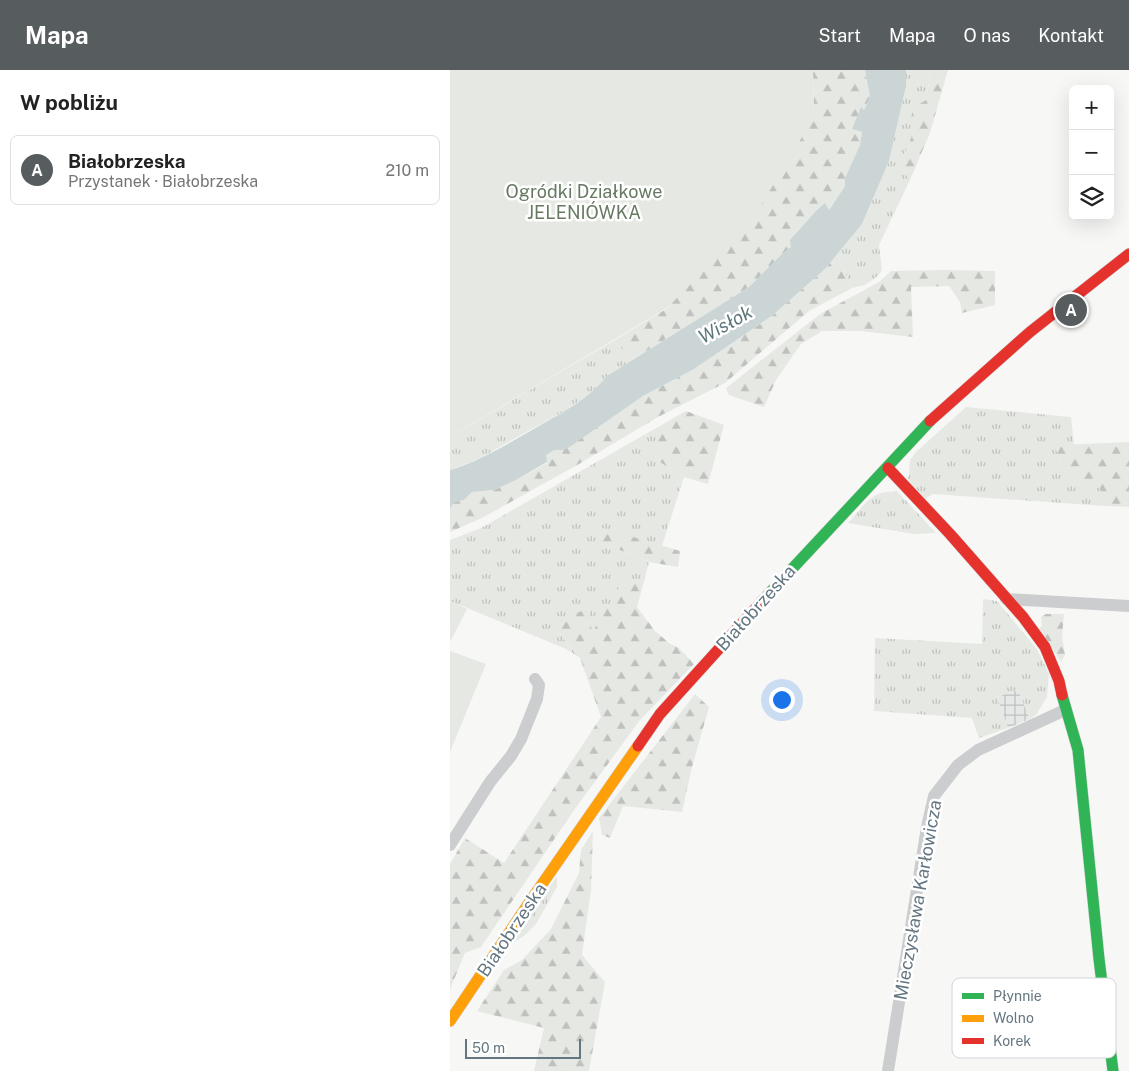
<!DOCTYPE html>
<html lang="pl">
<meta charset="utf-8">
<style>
:root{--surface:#fff;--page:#f6f6f6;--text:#222;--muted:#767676;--line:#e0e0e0;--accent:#575c5f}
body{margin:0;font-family:"Public Sans",sans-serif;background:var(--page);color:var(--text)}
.controls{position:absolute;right:15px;top:15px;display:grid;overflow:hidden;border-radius:8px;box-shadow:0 5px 20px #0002}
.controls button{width:45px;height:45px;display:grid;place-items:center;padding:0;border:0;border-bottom:1px solid var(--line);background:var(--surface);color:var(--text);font:25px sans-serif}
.scale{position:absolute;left:15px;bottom:12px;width:116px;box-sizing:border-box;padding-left:5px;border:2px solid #637681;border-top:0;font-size:14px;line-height:18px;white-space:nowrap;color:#637681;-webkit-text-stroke:4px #fff;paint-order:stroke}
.you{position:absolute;left:331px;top:629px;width:18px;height:18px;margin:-12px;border:4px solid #fff;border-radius:50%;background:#1a73e8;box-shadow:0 0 0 8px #1a73e833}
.badge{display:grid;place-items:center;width:32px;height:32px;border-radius:50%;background:var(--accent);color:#fff;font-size:16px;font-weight:700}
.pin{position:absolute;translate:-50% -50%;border:2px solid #fff;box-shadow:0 1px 5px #0006}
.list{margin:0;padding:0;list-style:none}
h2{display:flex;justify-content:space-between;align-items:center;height:65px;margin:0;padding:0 20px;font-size:21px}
h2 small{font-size:16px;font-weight:400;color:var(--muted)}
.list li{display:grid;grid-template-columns:32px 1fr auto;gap:15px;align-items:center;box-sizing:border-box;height:70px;margin:0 10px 10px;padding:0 10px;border:1px solid var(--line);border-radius:8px}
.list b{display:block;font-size:19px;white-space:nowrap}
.list p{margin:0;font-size:16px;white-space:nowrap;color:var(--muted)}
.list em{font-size:16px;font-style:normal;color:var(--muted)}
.icon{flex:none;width:28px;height:28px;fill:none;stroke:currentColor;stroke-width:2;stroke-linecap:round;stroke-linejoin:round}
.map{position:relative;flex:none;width:679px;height:1001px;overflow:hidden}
header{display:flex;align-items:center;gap:30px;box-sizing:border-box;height:70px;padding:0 25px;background:var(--accent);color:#fff}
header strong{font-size:24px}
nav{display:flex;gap:28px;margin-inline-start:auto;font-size:18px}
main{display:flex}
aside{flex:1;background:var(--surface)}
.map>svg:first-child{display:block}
.industrial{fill:url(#industrial-grid)}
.grass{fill:url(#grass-tufts)}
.forest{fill:url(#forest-firs)}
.garden{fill:#e6e9e3}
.water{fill:#cbd5d6}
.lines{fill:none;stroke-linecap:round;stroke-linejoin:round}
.fast-casing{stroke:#d4d5d6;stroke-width:12}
.slow-casing{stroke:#d4d5d6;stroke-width:12}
.jam-casing{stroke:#d4d5d6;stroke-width:12}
.street{stroke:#cccdce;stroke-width:12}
.fast{stroke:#30b455;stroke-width:11}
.slow{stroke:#ff9f0a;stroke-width:11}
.jam{stroke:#e5322d;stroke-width:11}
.labels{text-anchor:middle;stroke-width:5;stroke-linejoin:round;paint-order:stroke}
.park-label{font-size:18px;fill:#687962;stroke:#fff}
.street-label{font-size:18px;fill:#637681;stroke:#fff}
.water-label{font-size:19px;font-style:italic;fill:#5e767b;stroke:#fff}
.key{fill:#fff;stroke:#d0d6d9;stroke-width:1}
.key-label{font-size:14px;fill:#637681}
</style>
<header>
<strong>Mapa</strong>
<nav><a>Start</a><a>Mapa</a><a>O nas</a><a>Kontakt</a></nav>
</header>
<main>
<aside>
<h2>W pobliżu<small></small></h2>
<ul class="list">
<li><span class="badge">A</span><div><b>Białobrzeska</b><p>Przystanek · Białobrzeska</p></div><em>210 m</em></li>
</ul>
</aside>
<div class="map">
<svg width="679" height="1001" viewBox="0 0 679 1001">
<defs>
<pattern id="industrial-grid" width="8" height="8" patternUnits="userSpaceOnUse" patternTransform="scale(1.25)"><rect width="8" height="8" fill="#e6e8e7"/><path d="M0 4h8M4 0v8" fill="none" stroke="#bec1c1"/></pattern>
<pattern id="grass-tufts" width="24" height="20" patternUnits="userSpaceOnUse" patternTransform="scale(1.25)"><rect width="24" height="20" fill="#e6e9e3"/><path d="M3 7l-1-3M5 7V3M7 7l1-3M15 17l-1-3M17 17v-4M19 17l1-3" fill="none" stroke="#bec1bd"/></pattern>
<pattern id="forest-firs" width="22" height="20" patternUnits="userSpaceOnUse" patternTransform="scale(1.25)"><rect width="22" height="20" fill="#e6e9e3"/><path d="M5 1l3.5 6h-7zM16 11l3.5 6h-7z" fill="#bec1bd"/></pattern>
</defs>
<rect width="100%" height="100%" fill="#f7f7f6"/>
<path class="industrial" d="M 568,620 L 580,649 L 558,658 L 547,627 Z"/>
<path class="grass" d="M 456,0 L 481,0 L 476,30 L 450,97 L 460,110 L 429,175 L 432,200 L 428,206 L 415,215 L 402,218 L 387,184 L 412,154 L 439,91 L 456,16 Z
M 163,271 L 184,289 L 157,306 L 149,317 L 116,340 L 30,388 L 0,400 L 0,367 Z
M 516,337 L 621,347 L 624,375 L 605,375 L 610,394 L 652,420 L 655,436 L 483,424 L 475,429 L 457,408 L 459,406 L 460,390 L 466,382 Z
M 194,365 L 208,366 L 205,389 L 234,407 L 212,476 L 154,459 L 153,473 L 199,492 L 195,508 L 171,515 L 142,564 L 108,562 L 130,588 L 116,579 L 0,531 L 0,470 L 31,458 Z
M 446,420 L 486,463 L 464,464 L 398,453 C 413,437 421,420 444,422 Z
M 533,529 L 547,531 L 587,579 L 599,604 L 597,627 L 586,645 L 580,649 L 568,620 L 547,627 L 558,658 L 529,668 L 522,648 L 424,641 L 425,568 L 532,574 Z
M 107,806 L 107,817 L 86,854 L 74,866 L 61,874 Z"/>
<path class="forest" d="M 363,0 L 415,0 L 420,27 L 414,40 L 411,38 L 402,59 L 412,62 L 410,75 L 395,108 L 395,116 L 378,141 L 299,217 L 184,289 L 163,271 L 218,238 L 364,47 Z
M 481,0 L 498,0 L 480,63 L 460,110 L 450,97 L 464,60 L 460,53 L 463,38 L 476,30 Z
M 387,184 L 402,218 L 359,241 L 275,313 L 208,347 L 129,394 L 32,448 L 0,462 L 0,439 L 4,432 L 14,430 L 22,422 L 44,420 L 66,410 L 97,393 L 95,385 L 193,326 L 244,299 L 323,245 L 375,199 Z
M 494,200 L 545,201 L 545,235 L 512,243 L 510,232 L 499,216 L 461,217 L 463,267 L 410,261 L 372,261 L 351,274 L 326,310 L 314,337 L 279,325 L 276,318 L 370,244 L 429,212 L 441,201 Z
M 236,341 L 274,355 L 258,414 L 234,407 L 205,389 L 207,367 L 194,365 Z
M 679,372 L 679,437 L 655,436 L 651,420 L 610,394 L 605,375 Z
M 153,458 L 230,481 L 228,497 L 199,492 L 153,473 Z
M 195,508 L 187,537 L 205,561 L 219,573 L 229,578 L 244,594 L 190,650 L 122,743 L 31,877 L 15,883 L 0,919 L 0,794 L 15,768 L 54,793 L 151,647 L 130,588 L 108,562 L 115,546 L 139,539 L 142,563 L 171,514 Z
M 596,544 L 614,544 L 612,566 L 615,585 L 611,592 L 589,558 L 592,556 L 591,547 Z
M 245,624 L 259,637 L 242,697 L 232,742 L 173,736 L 160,768 L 152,765 L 149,748 Z
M 143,761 L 141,820 L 132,885 L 155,912 L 139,1001 L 84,1001 L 94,958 L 27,941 L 54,900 L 72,890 L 101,859 L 129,803 L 131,780 Z"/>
<path class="garden" d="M 0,0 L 363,0 L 364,47 L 299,155 L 217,238 L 0,367 Z
M 0,531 L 17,539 L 0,572 Z
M 0,581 L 36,594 L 0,682 Z"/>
<path class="water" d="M 415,0 L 456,0 L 456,16 L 439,91 L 412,154 L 375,199 L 323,245 L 244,299 L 193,326 L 115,380 L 104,380 L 96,385 L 97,392 L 66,410 L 44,420 L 22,422 L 14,430 L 4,432 L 0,439 L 0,400 C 32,390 61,372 89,356 C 113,342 140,328 157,306 L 299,217 L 334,182 L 341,177 L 340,170 L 367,140 L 375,133 L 379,140 L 395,116 L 395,108 L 410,75 L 412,62 L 402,59 L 411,37 L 414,40 L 420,27 Z"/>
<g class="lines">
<g class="fast-casing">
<path id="fast" d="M 314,529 L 480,351
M 612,625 L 628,680 L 649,889 L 663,1001"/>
</g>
<g class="slow-casing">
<path id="slow" d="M 0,951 L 81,830 L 188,676"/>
</g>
<g class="jam-casing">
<path id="jam" d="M 480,351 L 580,262 L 679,184
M 438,398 L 500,464 L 573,547 L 595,577 L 609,611 L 612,625
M 188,676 L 210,644 L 314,529"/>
</g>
<path class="street" d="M 556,529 L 679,536
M 0,775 L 40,712 L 61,686 L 71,669 L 87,629 L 89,615 L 85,609
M 438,1001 L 477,757 L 484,726 L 508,695 L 528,680 L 615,640"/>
<use href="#fast" class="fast"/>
<use href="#slow" class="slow"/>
<use href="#jam" class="jam"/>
</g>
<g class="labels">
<g class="park-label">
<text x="134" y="128">Ogródki Działkowe<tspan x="134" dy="21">JELENIÓWKA</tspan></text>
</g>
<g class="street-label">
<text transform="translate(306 538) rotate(-48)" y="6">Białobrzeska</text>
<text transform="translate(468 830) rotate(-80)" y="6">Mieczysława Karłowicza</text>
<text transform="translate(62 860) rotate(-56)" y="6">Białobrzeska</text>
</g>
<g class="water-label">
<text transform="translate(275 254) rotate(-29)" y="7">Wisłok</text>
</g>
</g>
<rect x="502" y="908" width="164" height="80" rx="8" class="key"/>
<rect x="512" y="923" width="22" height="6" fill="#30b455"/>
<rect x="512" y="945" width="22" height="7" fill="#ff9f0a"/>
<rect x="512" y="968" width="22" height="6" fill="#e5322d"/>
<g class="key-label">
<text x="543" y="931">Płynnie</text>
<text x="543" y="953">Wolno</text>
<text x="543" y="976">Korek</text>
</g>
</svg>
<div class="controls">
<button>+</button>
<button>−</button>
<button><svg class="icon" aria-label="layers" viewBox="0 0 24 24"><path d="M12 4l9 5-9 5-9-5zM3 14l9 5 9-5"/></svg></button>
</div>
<div class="scale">50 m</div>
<div class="you"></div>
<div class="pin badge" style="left:621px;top:240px">A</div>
</div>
</main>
